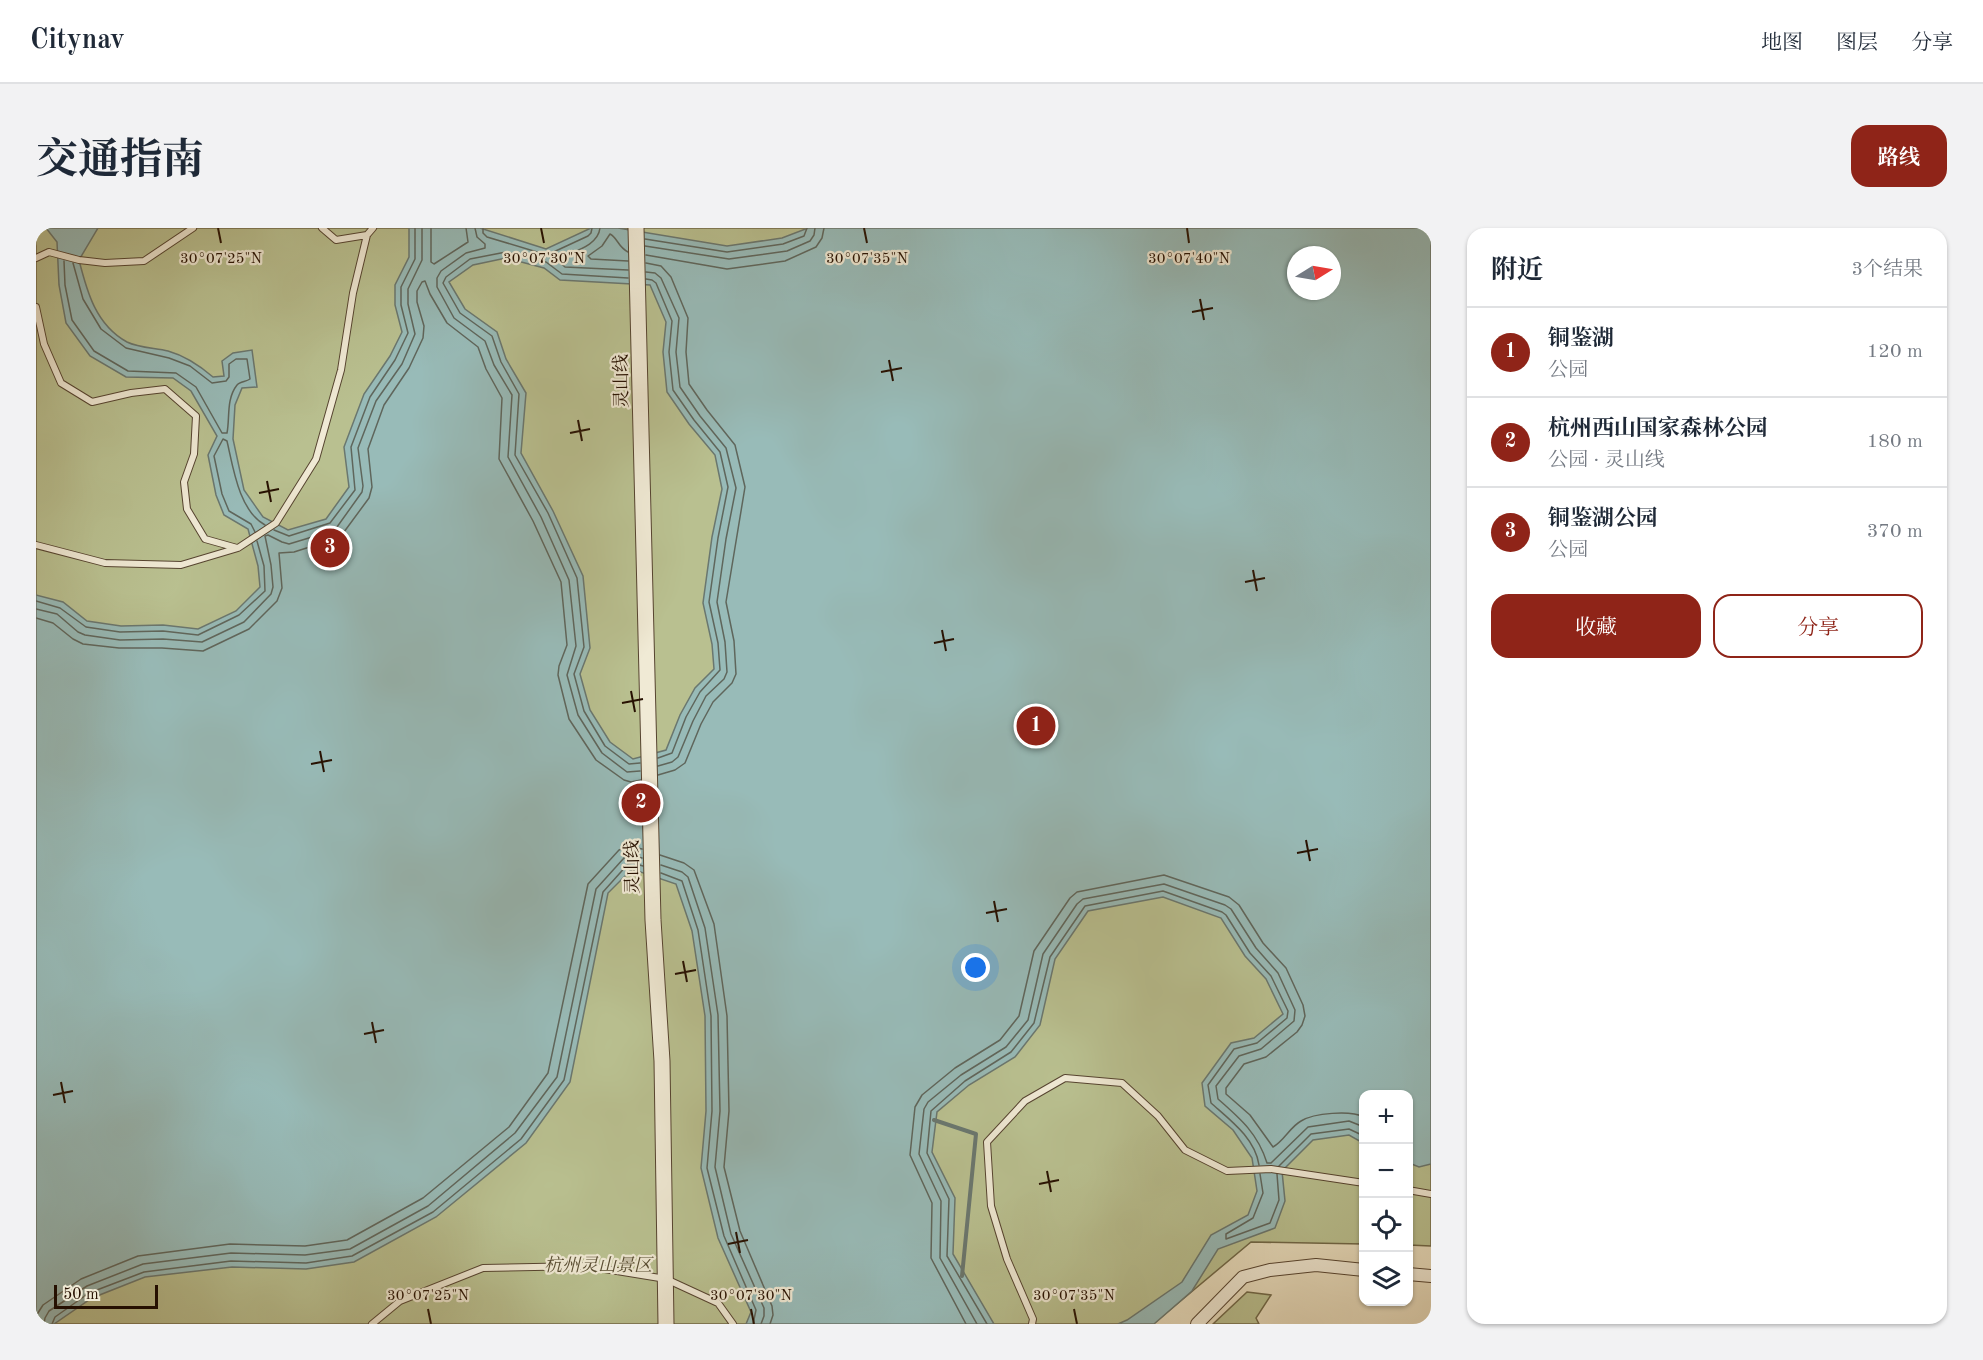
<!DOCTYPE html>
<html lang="zh">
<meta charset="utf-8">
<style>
:root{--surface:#fff;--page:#f2f2f3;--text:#1f2937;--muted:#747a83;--line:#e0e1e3;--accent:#8f2418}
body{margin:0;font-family:"Old Standard TT","Noto Serif SC",serif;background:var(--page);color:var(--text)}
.controls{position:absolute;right:18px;bottom:18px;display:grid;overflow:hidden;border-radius:12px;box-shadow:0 2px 4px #0004}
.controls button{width:54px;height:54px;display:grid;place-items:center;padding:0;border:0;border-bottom:2px solid var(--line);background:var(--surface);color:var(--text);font:30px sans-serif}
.compass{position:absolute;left:1251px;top:18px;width:54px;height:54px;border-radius:50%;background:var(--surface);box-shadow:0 2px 4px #0004;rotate:79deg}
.scale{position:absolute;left:18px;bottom:15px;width:104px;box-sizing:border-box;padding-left:6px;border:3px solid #261001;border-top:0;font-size:16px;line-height:21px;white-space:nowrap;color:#261001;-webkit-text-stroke:4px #f0ead5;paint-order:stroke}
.you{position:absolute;left:940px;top:740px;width:21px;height:21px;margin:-15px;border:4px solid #fff;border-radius:50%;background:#1a73e8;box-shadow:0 0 0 9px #1a73e833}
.badge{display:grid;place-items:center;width:39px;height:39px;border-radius:50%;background:var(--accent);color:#fff;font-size:20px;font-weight:700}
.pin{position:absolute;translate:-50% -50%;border:3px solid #fff;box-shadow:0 2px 6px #0006}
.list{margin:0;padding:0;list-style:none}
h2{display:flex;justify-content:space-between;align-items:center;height:78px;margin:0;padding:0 24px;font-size:26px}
h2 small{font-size:20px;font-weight:400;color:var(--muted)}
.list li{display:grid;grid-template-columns:39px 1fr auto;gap:18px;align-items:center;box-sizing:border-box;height:90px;padding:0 24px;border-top:2px solid var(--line)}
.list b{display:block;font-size:22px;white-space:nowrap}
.list p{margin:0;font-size:20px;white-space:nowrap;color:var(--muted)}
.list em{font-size:20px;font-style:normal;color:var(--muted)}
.actions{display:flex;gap:12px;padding:18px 24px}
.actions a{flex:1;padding:14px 0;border:2px solid var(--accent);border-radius:18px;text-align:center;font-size:21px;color:var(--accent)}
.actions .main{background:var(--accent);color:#fff}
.icon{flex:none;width:33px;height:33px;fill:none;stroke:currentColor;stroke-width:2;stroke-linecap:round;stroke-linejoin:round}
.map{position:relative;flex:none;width:1395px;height:1096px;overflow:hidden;border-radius:18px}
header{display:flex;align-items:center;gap:36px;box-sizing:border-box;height:84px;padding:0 30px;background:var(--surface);border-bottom:2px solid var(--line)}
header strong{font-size:28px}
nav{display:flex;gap:33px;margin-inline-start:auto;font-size:21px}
.intro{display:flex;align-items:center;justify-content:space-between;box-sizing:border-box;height:144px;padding:0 36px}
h1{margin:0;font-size:42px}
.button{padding:15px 27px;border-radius:18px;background:var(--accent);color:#fff;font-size:21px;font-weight:700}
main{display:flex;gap:36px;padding:0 36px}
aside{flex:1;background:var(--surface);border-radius:18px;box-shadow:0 2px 4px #0004}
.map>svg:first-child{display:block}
.green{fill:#b9c090;stroke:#706848;stroke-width:1.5;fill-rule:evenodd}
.water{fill:#98bbb8;stroke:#6a776f;stroke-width:1.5;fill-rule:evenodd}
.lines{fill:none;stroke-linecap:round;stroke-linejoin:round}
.shore{stroke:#5f665c;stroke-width:1.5}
.stream{stroke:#6a776f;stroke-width:4}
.service-casing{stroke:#564430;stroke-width:8}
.minor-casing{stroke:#564430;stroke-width:14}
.tertiary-casing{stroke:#564430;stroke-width:17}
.service{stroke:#f0ead5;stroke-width:6}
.minor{stroke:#f0ead5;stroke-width:12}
.tertiary{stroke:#f0ead5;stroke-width:15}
.ticks{fill:none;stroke:#261001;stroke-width:2}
.labels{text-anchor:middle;stroke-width:4.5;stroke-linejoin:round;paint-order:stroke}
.street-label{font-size:18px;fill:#261001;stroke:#f0ead5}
.park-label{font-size:18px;font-style:italic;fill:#594e33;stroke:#f0ead5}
.ticks-label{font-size:15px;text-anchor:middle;fill:#261001;stroke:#f0ead5;stroke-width:4.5;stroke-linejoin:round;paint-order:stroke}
</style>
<header>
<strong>Citynav</strong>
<nav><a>地图</a><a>图层</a><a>分享</a></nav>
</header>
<div class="intro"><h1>交通指南</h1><a class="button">路线</a></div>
<main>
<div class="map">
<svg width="1395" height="1096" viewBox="0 0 1395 1096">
<rect width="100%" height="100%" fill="#e8debf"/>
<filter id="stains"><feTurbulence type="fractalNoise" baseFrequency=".00333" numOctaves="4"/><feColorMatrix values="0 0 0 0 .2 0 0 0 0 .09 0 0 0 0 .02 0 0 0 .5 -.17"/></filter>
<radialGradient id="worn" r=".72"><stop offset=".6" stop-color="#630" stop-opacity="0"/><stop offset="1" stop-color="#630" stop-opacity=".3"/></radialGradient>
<path class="green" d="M 0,0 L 1357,0 L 1395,130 L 1395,1018 L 1373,1017 L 1372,866 L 1328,866 L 1327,1016 L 1215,1014 L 1117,1096 L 0,1096 ZM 1260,27 L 1296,27 L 1296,63 L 1260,63 ZM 593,530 L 600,623 L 596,659 L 596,658 Z
M 1211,1064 L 1235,1067 L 1220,1090 L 1223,1096 L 1177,1096 Z"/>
<path class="water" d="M 10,0 L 62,0 L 43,32 C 51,64 60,97 91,114 C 103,120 120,120 132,123 C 150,128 163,137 177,149 L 188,148 L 186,133 L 197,125 L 216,122 L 221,159 L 206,160 L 199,177 L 197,211 L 208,262 L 227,289 L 252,302 L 290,291 L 313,259 L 308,219 L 328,166 L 354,128 L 366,104 L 359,77 L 359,57 L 373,29 L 373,0 L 444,0 L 510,21 L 555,0 L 582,0 L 691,18 L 746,10 L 772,0 L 1395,0 L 1395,936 L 1383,939 L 1373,935 L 1372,866 L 1328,866 L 1327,915 L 1313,907 L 1277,912 L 1246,943 L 1249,973 L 1239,1000 L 1182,1021 L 1156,1063 L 1118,1096 L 1082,1096 L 1091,1092 L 1146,1054 L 1175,1007 L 1212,987 L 1221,963 L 1216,930 L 1197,902 L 1169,878 L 1166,855 L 1195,815 L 1218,810 L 1247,786 L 1230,751 L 1209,728 L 1185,690 L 1127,669 L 1052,683 L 1019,731 L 1004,797 L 979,829 L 933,857 L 901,884 L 896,924 L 919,970 L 917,1026 L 958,1096 L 710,1096 L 715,1084 L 682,1010 L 665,940 L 670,883 L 669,788 L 656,703 L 640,656 L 596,641 L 572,665 L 534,854 L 490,915 L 400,989 L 318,1034 L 270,1041 L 196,1039 L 109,1049 L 56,1070 L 18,1096 L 0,1096 L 0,367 L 27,374 L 51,393 L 85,398 L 127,397 L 162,401 L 200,383 L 224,359 L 222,338 L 212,301 L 188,287 L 180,267 L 172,227 L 181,208 L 155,163 L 137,150 L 90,149 L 54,128 L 30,95 L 23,57 L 21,14 ZM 1260,27 L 1296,27 L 1296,63 L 1260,63 ZM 470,30 L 508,40 L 524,52 L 614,57 L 630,94 L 627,124 L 631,164 L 653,196 L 679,227 L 686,261 L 676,309 L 667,375 L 676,416 L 678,441 L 659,460 L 644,487 L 630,522 L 597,531 L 574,514 L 554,482 L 544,446 L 554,420 L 547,348 L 517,283 L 485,225 L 490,165 L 470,131 L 461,104 L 429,81 L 413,54 L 437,37 Z"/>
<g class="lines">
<path class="shore" d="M 395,0 L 395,34 L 398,36 L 432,14 L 430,0
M 439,0 L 441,9 L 449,16 L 449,20 L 430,25 L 405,43 L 401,50 L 401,59 L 418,90 L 449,113 L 458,137 L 476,167 L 472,229 L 505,289 L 533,352 L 540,418 L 531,447 L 542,487 L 566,525 L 591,544 L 604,543
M 447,0 L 447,5 L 451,9 L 511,27 L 552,8 L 555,5 L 556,0
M 564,0 C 562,18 538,23 524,30 L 523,34 L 529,39 L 592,42
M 609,11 L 691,24 L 747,16 L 768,8 L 771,0
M 609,18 L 693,31 L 751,23 L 774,13 L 778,7 L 779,0
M 592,24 C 582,19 581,9 574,6 L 566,18 L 552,28 L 555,31 L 592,33
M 610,27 L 691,41 L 749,33 L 780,19 L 786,10 L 788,0
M 28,33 L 29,57 L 36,92 L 58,123 L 92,143 L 140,145 L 160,159 L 186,205 L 191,205 C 194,190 190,171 201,157 C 204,153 210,154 214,151 L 211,131 L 200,131 L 193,136 L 193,149 L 190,153 L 176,155 L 154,138 L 133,130 L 90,120 L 65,101 L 47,71 L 37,35
M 610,35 L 625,38 L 635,49 L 652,90 L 650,124 L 653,156 L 671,182 L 699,217 L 709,259 L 690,374 L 698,413 L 700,446 L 696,455 L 677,474 L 665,496 L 649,535 L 639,542 L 622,547
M 610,44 L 619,45 L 625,50 L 643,90 L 640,124 L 644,159 L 664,188 L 690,220 L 700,260 L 690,311 L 681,374 L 689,414 L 691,444 L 688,451 L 670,468 L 657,493 L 642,529 L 636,534 L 622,538
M 592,50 L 526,46 L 510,34 L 470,24 L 434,31 L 410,49 L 407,55 L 424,85 L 456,108 L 465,134 L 483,166 L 479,227 L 512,285 L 541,350 L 548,419 L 538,446 L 548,483 L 569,518 L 593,536 L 604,535
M 610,51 L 616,52 L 620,55 L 636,93 L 633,124 L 637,162 L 658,192 L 684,224 L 692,259 L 682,310 L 673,374 L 682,415 L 684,442 L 664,464 L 650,489 L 636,525 L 622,530
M 238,302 L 253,308 L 294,295 L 319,262 L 315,219 L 334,169 L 359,132 L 372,105 L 365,77 L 365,59 L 379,31 L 379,0
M 219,304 L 215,296 L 193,283 L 186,266 L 178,228 L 187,211 L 191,213 C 197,239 203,283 229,297
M 0,373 L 24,380 L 50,399 L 84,404 L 127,403 L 162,407 L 203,387 L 229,363 L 228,338 L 221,313
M 0,381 L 21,386 L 42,404 L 49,407 L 84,412 L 127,411 L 166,414 L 208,394 L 235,366 L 237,359 L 235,337 L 229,308 L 232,307 L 246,314 L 253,316 L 296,303 L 301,299 L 326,264 L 327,258 L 322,220 L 340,173 L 366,136 L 379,106 L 372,76 L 372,61 L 386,32 L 386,0
M 0,390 L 17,395 L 37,411 L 47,416 L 83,420 L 126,420 L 167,423 L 213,401 L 241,373 L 246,360 L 243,325 L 258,324 L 302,310 L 308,304 L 333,270 L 336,259 L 332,221 L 348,177 L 373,140 L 387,110 L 388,98 L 381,74 L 381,63 L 386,54 L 389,53 L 394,66 L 411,95 L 442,119 L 450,141 L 466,170 L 463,231 L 497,293 L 525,354 L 531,417 L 523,438 L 522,447 L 533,491 L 560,532 L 588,552 L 595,554 L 605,552
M 624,627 L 648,635 L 658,642 L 678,696 L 691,788 L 693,883 L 688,939 L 704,1003 L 736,1078 L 737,1087 L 734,1096
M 625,637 L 646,644 L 652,649 L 669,700 L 682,787 L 684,883 L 679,939 L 695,1006 L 728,1080 L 728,1088 L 725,1096
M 625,645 L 646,653 L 662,702 L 675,788 L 676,883 L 671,940 L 688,1008 L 720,1082 L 717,1096
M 1243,938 L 1275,906 L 1313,901 L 1328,908
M 1224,946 L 1227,965 L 1217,990 L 1190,1006 L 1190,1011 L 1234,995 L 1243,972 L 1241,946
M 0,1088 L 7,1077 L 45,1051 L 102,1028 L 194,1016 L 269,1018 L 311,1012 L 387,970 L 473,899 L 512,845 L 552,656 L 583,622 L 594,618 L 606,621
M 8,1096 L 9,1090 L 13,1083 L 51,1058 L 107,1036 L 195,1025 L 269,1027 L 314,1021 L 392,978 L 479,905 L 521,849 L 560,661 L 588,630 L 596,627 L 606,630
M 16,1096 L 19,1089 L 53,1065 L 108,1044 L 195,1033 L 270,1035 L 316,1028 L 397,984 L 485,911 L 528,852 L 567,664 L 592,636 L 597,635 L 607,638
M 930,1096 L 895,1030 L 896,975 L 874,927 L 879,879 L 886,867 L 919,840 L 964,812 L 983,788 L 998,723 L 1034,670 L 1041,664 L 1128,647 L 1193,669 L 1203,677 L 1227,715 L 1250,740 L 1267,777 L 1269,788 L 1266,797 L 1261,804 L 1230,829 L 1208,836 L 1190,860 L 1190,866 L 1214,887 L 1237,919 C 1248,913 1254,899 1265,893 C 1278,885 1314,882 1328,889
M 941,1096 L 904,1030 L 905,973 L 883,926 L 888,881 L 892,874 L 925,847 L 970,819 L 992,792 L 1007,726 L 1041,676 L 1047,671 L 1128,656 L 1189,677 L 1195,681 L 1220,720 L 1242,745 L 1259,782 L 1258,793 L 1225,821 L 1203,828 L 1180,858 L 1182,871 C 1205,891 1222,906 1231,935 L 1235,935 L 1272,899 L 1313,893 L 1328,899
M 951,1096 L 911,1028 L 913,971 L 891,925 L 895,883 L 929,853 L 975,824 L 998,795 L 1014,729 L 1049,678 L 1127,663 L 1186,684 L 1190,687 L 1214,725 L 1235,748 L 1252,783 L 1251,790 L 1221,815 L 1198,821 L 1172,857 L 1175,875 C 1194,892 1219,910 1223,937"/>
<path class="stream" d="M 898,892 L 940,906 L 926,1048"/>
<g class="service-casing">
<path id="service" d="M 286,0 L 300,12 L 331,7
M 0,30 L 13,24 L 43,32 L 69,35 L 108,33 L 157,0
M 0,79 L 8,116 L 25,155 L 56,174 L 95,165 L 129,161 L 160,188 L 158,226 L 148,254 L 151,281 L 169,311 L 201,320
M 0,317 L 69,335 L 145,337 L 202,320 L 240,295 L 280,231 L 305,142 L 317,65 L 331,7 L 337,0
M 1372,962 L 1395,966
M 336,1096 L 364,1073 L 447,1040 L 550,1038 L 630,1051 L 682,1075 L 697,1096
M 996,1096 L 997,1091 L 971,1031 L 955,978 L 951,914 L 989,873 L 1029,850 L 1086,855 L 1122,888 L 1149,922 L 1191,943 L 1235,941 L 1328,955"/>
</g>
<g class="minor-casing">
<path id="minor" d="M 1372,1046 L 1395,1048
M 1161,1096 L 1207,1049 L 1234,1042 L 1280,1037 L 1328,1042"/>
</g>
<g class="tertiary-casing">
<path id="tertiary" d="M 600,0 L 617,692 L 626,833 L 630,1096"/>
</g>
<use href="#service" class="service"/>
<use href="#minor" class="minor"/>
<use href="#tertiary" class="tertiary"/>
</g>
<path class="ticks" d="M 182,0 L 185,15M 505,0 L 508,15M 828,0 L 831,15M 1151,0 L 1153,15M 1164,71 L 1168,92M 1156,84 L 1177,80M 853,132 L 857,153M 845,144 L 866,140M 542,192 L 546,213M 534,205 L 554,201M 231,253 L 235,274M 223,265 L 243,261M 1217,342 L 1221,363M 1209,354 L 1229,350M 906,402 L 910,423M 898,415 L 918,411M 595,463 L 599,484M 586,475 L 607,471M 284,523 L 288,544M 275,536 L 296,532M 1270,612 L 1274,633M 1261,625 L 1282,621M 958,673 L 962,694M 950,685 L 971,681M 647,733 L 651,754M 639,746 L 660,742M 336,794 L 340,815M 328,806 L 348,802M 25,854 L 29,875M 17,867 L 37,863M 1011,943 L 1015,964M 1003,956 L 1023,952M 700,1004 L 704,1025M 692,1016 L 712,1012M 392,1081 L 395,1096M 715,1081 L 718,1096M 1038,1081 L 1041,1096"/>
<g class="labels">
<g class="street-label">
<text transform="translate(585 153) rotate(-91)" y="6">灵山线</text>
<text transform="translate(596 639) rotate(-91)" y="6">灵山线</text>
</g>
<g class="park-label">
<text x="562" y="1043">杭州灵山景区</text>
</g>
</g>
<g class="ticks-label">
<text x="185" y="35">30°07'25"N</text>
<text x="508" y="35">30°07'30"N</text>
<text x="831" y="35">30°07'35"N</text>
<text x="1153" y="35">30°07'40"N</text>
<text x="392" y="1072">30°07'25"N</text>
<text x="715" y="1072">30°07'30"N</text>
<text x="1038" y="1072">30°07'35"N</text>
</g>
<rect width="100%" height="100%" filter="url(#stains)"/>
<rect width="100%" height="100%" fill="url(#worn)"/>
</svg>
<div class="controls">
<button>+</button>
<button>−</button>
<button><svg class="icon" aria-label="locate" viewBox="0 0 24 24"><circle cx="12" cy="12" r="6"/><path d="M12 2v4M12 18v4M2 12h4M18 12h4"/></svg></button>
<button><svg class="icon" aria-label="layers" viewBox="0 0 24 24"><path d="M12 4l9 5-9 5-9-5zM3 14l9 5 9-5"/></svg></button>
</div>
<svg class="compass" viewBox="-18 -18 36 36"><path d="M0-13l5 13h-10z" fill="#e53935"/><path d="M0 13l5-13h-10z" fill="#747a83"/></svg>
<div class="scale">50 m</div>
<div class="you"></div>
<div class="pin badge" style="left:1000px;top:498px">1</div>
<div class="pin badge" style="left:605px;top:575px">2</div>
<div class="pin badge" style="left:294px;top:320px">3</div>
</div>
<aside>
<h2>附近<small>3个结果</small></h2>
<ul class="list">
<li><span class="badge">1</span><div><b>铜鉴湖</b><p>公园</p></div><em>120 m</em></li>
<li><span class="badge">2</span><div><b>杭州西山国家森林公园</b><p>公园 · 灵山线</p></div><em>180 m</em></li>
<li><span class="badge">3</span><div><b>铜鉴湖公园</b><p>公园</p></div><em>370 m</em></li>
</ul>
<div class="actions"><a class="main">收藏</a><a>分享</a></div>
</aside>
</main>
